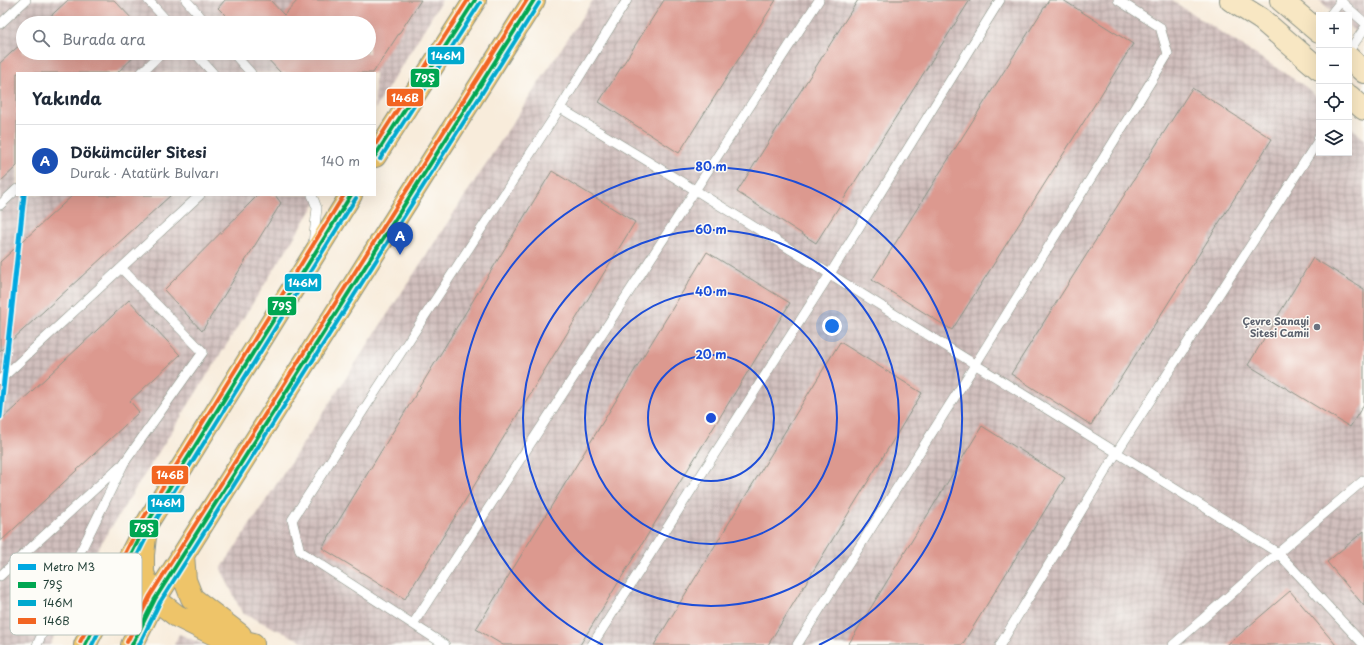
<!DOCTYPE html>
<html lang="tr">
<meta charset="utf-8">
<style>
:root{--surface:#fff;--page:#f6f6f7;--text:#1f2937;--muted:#747a83;--line:#e0e1e3;--accent:#7c3aed}
body{margin:0;font-family:"Playpen Sans",sans-serif;background:var(--page);color:var(--text)}
.controls{position:absolute;right:12px;top:12px;display:grid;overflow:hidden;border-radius:0px;box-shadow:0 4px 16px #0002}
.controls button{width:36px;height:36px;display:grid;place-items:center;padding:0;border:0;border-bottom:1px solid var(--line);background:var(--surface);color:var(--text);font:20px sans-serif}
.you{position:absolute;left:832px;top:326px;width:14px;height:14px;margin:-10px;border:3px solid #fff;border-radius:50%;background:#1a73e8;box-shadow:0 0 0 6px #1a73e833}
.badge{display:grid;place-items:center;width:26px;height:26px;border-radius:50%;background:var(--accent);color:#fff;font-size:13px;font-weight:700}
.pin{position:absolute;translate:-50% -33px;filter:drop-shadow(0 1px 2px #0008)}
.pin::after{content:'';position:absolute;top:21px;width:14px;height:12px;background:inherit;clip-path:polygon(0 0,100% 0,50% 100%)}
.list{margin:0;padding:0;list-style:none}
h2{display:flex;justify-content:space-between;align-items:center;height:52px;margin:0;padding:0 16px;font-size:17px}
h2 small{font-size:13px;font-weight:400;color:var(--muted)}
.list li{display:grid;grid-template-columns:26px 1fr auto;gap:12px;align-items:center;box-sizing:border-box;height:72px;padding:0 16px;border-top:1px solid var(--line)}
.list b{display:block;font-size:15px;white-space:nowrap}
.list p{margin:0;font-size:13px;white-space:nowrap;color:var(--muted)}
.list em{font-size:13px;font-style:normal;color:var(--muted)}
.icon{flex:none;width:22px;height:22px;fill:none;stroke:currentColor;stroke-width:2;stroke-linecap:round;stroke-linejoin:round}
.map{position:relative;flex:none;width:1364px;height:645px;overflow:hidden}
.search{position:absolute;background:var(--surface);box-shadow:0 4px 16px #0002;left:16px;top:16px;width:360px;height:44px;display:flex;align-items:center;gap:10px;box-sizing:border-box;padding:0 14px;border-radius:22px;color:var(--muted);font-size:15px}
.panel{position:absolute;background:var(--surface);box-shadow:0 4px 16px #0002;left:16px;top:72px;width:360px;height:124px;border-radius:0px}
.map>svg:first-child{display:block}
.industrial{fill:url(#industrial-grid);fill-rule:evenodd}
.building{fill:#dc998f}
.lines{fill:none;stroke-linecap:round;stroke-linejoin:round}
.lane-casing{stroke:#8c9488;stroke-width:10}
.secondary-casing{stroke:#8c9488;stroke-width:24}
.primary-casing{stroke:#8c9488;stroke-width:24}
.lane{stroke:#fff;stroke-width:9}
.secondary{stroke:#f8e7c3;stroke-width:22}
.primary{stroke:#eec469;stroke-width:22}
.bus-1-casing{stroke:#fdfcf7;stroke-width:7}
.bus-2-casing{stroke:#fdfcf7;stroke-width:7}
.bus-3-casing{stroke:#fdfcf7;stroke-width:7}
.bus-1{stroke:#00a651;stroke-width:4}
.bus-2{stroke:#00a9ce;stroke-width:4}
.bus-3{stroke:#f26522;stroke-width:4}
.metro-1-casing{stroke:#fdfcf7;stroke-width:8}
.metro-1{stroke:#00a8e1;stroke-width:5}
.ring{fill:none;stroke:#1d4ed8;stroke-width:2}
.worship-dot{fill:#6b7280;stroke:#fdfcf7;stroke-width:1.5}
.labels{text-anchor:middle;stroke-width:3;stroke-linejoin:round;paint-order:stroke}
.worship-label{font-size:10px;font-weight:bold;fill:#5b616d;stroke:#fdfcf7;text-anchor:end}
.key{fill:#fdfcf7;stroke:#bac3bc;stroke-width:1}
.key-label{font-size:11px;fill:#1f3d34}
.centre{fill:#1d4ed8;stroke:#fdfcf7;stroke-width:2}
.ring-label{font-size:12px;text-anchor:middle;font-weight:bold;fill:#1d4ed8;stroke:#fdfcf7;stroke-width:3;stroke-linejoin:round;paint-order:stroke}
.line-badge{stroke:#fdfcf7;stroke-width:1.5}
.badge-label{font-size:11px;text-anchor:middle;font-weight:bold;fill:#fff}
</style>
<div class="map">
<svg width="1364" height="645" viewBox="0 0 1364 645">
<defs>
<pattern id="industrial-grid" width="8" height="8" patternUnits="userSpaceOnUse"><rect width="8" height="8" fill="#d1bfbd"/><path d="M0 4h8M4 0v8" fill="none" stroke="#a99c9a"/></pattern>
</defs>
<rect width="100%" height="100%" fill="#fdfcf7"/>
<filter id="ink" filterUnits="userSpaceOnUse"><feTurbulence type="fractalNoise" baseFrequency=".025" numOctaves="2"/><feDisplacementMap in="SourceGraphic" scale="8" xChannelSelector="R" yChannelSelector="G"/><feConvolveMatrix kernelMatrix="1 2 1 2 8 2 1 2 1" color-interpolation-filters="sRGB"/></filter>
<filter id="wash" filterUnits="userSpaceOnUse"><feTurbulence type="fractalNoise" baseFrequency=".012" numOctaves="4" result="noise"/><feDisplacementMap in="SourceGraphic" scale="16" xChannelSelector="R" yChannelSelector="G"/><feGaussianBlur stdDeviation="0.9" result="paint"/><feColorMatrix in="noise" values="0 0 0 0 0 0 0 0 0 0 0 0 0 0 0 0 0 1.4 0 .05"/><feComposite in="paint" operator="in"/></filter>
<g filter="url(#wash)">
<rect width="100%" height="100%" fill="#f8ecdb"/>
<path class="industrial" d="M 0,0 L 442,0 L 375,109 L 375,73 L 17,73 L 17,195 L 321,195 L 88,564 L 50,645 L 0,645 ZM 23,23 L 369,23 L 369,53 L 23,53 Z
M 593,0 L 1171,0 L 1306,87 L 1319,99 L 1319,153 L 1349,153 L 1349,125 L 1364,139 L 1364,645 L 310,645 L 242,613 L 221,569 Z
M 1319,0 L 1364,0 L 1364,40 L 1349,26 L 1349,15 L 1336,15 Z
M 179,634 L 205,645 L 174,645 Z"/>
<g id="blocks">
<path class="building" d="M 68,0 L 114,0 L 136,23 L 43,23 Z
M 225,0 L 270,0 L 284,15 L 298,0 L 421,0 L 373,73 L 281,73 L 262,53 L 369,53 L 369,23 L 233,23 L 218,8 Z
M 664,0 L 776,0 L 679,153 L 599,102 Z
M 858,0 L 970,0 L 816,243 L 737,192 Z
M 1049,0 L 1063,0 L 1133,44 L 952,330 L 872,280 Z
M 23,42 L 23,53 L 138,53 L 117,73 L 17,73 L 17,166 L 0,182 L 0,63 Z
M 1192,88 L 1272,139 L 1091,425 L 1011,374 Z
M 552,171 L 635,222 L 405,599 L 322,548 Z
M 73,195 L 171,195 L 0,351 L 0,262 Z
M 258,195 L 275,195 L 281,203 L 202,331 L 164,290 Z
M 707,252 L 790,303 L 580,645 L 503,645 L 476,629 Z
M 1313,258 L 1364,289 L 1364,404 L 1350,427 L 1248,365 Z
M 129,300 L 180,355 L 130,401 L 139,412 L 0,542 L 0,421 Z
M 840,342 L 922,393 L 768,645 L 654,645 Z
M 982,426 L 1065,478 L 962,645 L 848,645 Z
M 1364,531 L 1364,606 L 1327,562 Z
M 1290,591 L 1336,645 L 1227,645 Z"/>
</g>
</g>
<g filter="url(#ink)">
<use href="#blocks" fill-opacity="0" stroke="#8c9488" stroke-width="1"/>
<g class="lines">
<g class="lane-casing">
<path id="lane" d="M 148,0 L 169,23
M 186,0 L 206,23
M 1339,0 L 1364,22
M 1330,15 L 1342,0
M 0,24 L 26,0
M 1349,51 L 1364,29
M 195,53 L 213,73
M 233,53 L 251,73
M 141,73 L 162,53
M 560,108 L 695,190 L 1278,553 L 1364,645
M 312,195 L 317,208 L 313,244
M 0,205 L 17,189
M 0,380 L 200,195
M 0,576 L 120,466
M 413,624 L 819,0
M 37,645 L 70,573 L 124,463 L 203,352 L 122,269
M 445,645 L 300,551 L 292,520 L 560,108 L 627,0
M 592,645 L 830,274 L 1000,0
M 797,645 L 975,365 L 1168,54 L 1160,27 L 1118,0
M 1000,645 L 1117,452 L 1318,141 L 1319,136
M 1173,645 L 1278,553 L 1364,480"/>
</g>
<g class="secondary-casing">
<path id="secondary" d="M 1231,0 L 1261,19 L 1319,69
M 1281,0 L 1319,32
M 1349,58 L 1364,72
M 1349,96 L 1364,109"/>
</g>
<g class="primary-casing">
<path id="primary" d="M 375,156 L 475,0
M 145,537 L 143,555 L 143,573 L 149,588 L 155,599 L 177,616 L 216,635 L 253,644
M 183,555 L 185,580 L 192,598 L 240,635
M 85,645 L 146,525 L 351,195
M 132,645 L 155,599 L 183,555 L 534,0"/>
</g>
<use href="#lane" class="lane"/>
<use href="#secondary" class="secondary"/>
<use href="#primary" class="primary"/>
<g class="bus-1-casing">
<path id="bus-1" d="M 375,156 L 475,0
M 85,645 L 146,525 L 351,195
M 132,645 L 155,599 L 534,0"/>
</g>
<g class="bus-2-casing">
<path id="bus-2" d="M 380,159 L 480,3
M 92,645 L 151,528 L 356,198
M 139,645 L 160,602 L 539,3"/>
</g>
<g class="bus-3-casing">
<path id="bus-3" d="M 375,145 L 468,0
M 80,642 L 141,522 L 344,195
M 127,642 L 150,596 L 527,0"/>
</g>
<use href="#bus-1" class="bus-1"/>
<use href="#bus-2" class="bus-2"/>
<use href="#bus-3" class="bus-3"/>
<g class="metro-1-casing">
<path id="metro-1" d="M 0,417 L 24,195"/>
</g>
<use href="#metro-1" class="metro-1"/>
</g>
</g>
<g class="ring">
<circle cx="711" cy="418" r="63"/>
<circle cx="711" cy="418" r="126"/>
<circle cx="711" cy="418" r="188"/>
<path d="M603 645A251 251 0 1 1 819 645"/>
</g>
<circle class="worship-dot" cx="1317" cy="327" r="4"/>
<g class="labels">
<g class="worship-label">
<text x="1309" y="325">Çevre Sanayi<tspan x="1309" dy="12">Sitesi Camii</tspan></text>
</g>
</g>
<rect x="10" y="553" width="132" height="82" rx="6" class="key"/>
<rect x="18" y="564" width="18" height="6" fill="#00a8e1"/>
<rect x="18" y="582" width="18" height="6" fill="#00a651"/>
<rect x="18" y="600" width="18" height="6" fill="#00a9ce"/>
<rect x="18" y="618" width="18" height="6" fill="#f26522"/>
<g class="key-label">
<text x="43" y="571">Metro M3</text>
<text x="43" y="589">79Ş</text>
<text x="43" y="607">146M</text>
<text x="43" y="625">146B</text>
</g>
<circle cx="711" cy="418" r="6" class="centre"/>
<g class="ring-label">
<text x="711" y="171">80 m</text>
<text x="711" y="234">60 m</text>
<text x="711" y="296">40 m</text>
<text x="711" y="359">20 m</text>
</g>
<g class="line-badge">
<rect x="427" y="46" width="38" height="19" rx="4" fill="#00a9ce"/>
<rect x="410" y="68" width="30" height="20" rx="4" fill="#00a651"/>
<rect x="386" y="88" width="38" height="19" rx="4" fill="#f26522"/>
<rect x="284" y="273" width="38" height="19" rx="4" fill="#00a9ce"/>
<rect x="267" y="296" width="30" height="20" rx="4" fill="#00a651"/>
<rect x="151" y="465" width="38" height="20" rx="4" fill="#f26522"/>
<rect x="147" y="494" width="38" height="19" rx="4" fill="#00a9ce"/>
<rect x="129" y="519" width="30" height="19" rx="4" fill="#00a651"/>
</g>
<g class="badge-label">
<text x="446" y="60">146M</text>
<text x="425" y="82">79Ş</text>
<text x="405" y="102">146B</text>
<text x="303" y="287">146M</text>
<text x="282" y="310">79Ş</text>
<text x="170" y="479">146B</text>
<text x="166" y="507">146M</text>
<text x="144" y="532">79Ş</text>
</g>
</svg>
<div class="controls">
<button>+</button>
<button>−</button>
<button><svg class="icon" aria-label="locate" viewBox="0 0 24 24"><circle cx="12" cy="12" r="6"/><path d="M12 2v4M12 18v4M2 12h4M18 12h4"/></svg></button>
<button><svg class="icon" aria-label="layers" viewBox="0 0 24 24"><path d="M12 4l9 5-9 5-9-5zM3 14l9 5 9-5"/></svg></button>
</div>
<div class="you"></div>
<div class="pin badge" style="left:400px;top:255px;background:#1a4fb4">A</div>
<div class="search"><svg class="icon" aria-label="search" viewBox="0 0 24 24"><circle cx="10" cy="10" r="6"/><path d="M15 15l6 6"/></svg>Burada ara</div>
<section class="panel">
<h2>Yakında<small></small></h2>
<ul class="list">
<li><span class="badge" style="background:#1a4fb4">A</span><div><b>Dökümcüler Sitesi</b><p>Durak · Atatürk Bulvarı</p></div><em>140 m</em></li>
</ul>
</section>
</div>
